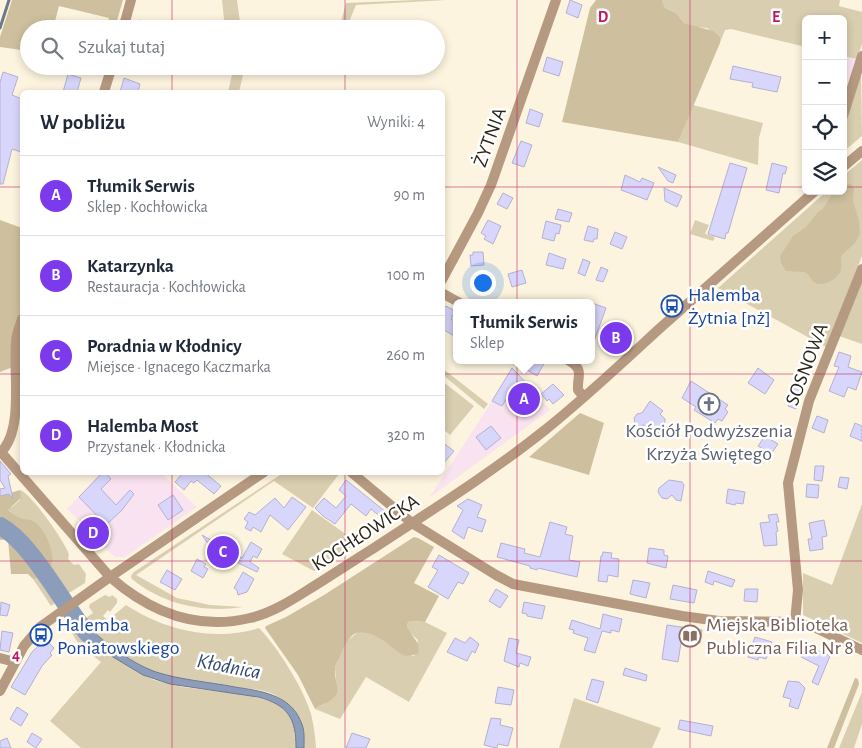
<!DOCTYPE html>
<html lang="pl">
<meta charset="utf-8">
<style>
:root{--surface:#fff;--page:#f6f6f7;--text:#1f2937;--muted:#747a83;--line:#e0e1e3;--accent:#7c3aed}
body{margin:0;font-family:"Alegreya Sans",sans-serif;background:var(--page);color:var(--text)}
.controls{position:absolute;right:15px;top:15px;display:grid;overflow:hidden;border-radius:8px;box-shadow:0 2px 8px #0003}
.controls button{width:45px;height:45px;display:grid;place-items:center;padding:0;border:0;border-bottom:1px solid var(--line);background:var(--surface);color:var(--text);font:25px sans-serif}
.you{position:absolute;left:482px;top:282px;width:18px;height:18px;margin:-12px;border:4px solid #fff;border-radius:50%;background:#1a73e8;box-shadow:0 0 0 8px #1a73e833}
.badge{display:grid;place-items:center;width:32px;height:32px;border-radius:50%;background:var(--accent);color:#fff;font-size:16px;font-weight:700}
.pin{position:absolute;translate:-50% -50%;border:2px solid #fff;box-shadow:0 1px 5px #0006}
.popup{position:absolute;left:453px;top:299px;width:142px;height:65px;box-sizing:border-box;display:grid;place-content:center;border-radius:8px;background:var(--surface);filter:drop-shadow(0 1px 4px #0005);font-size:16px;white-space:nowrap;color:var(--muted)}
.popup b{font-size:19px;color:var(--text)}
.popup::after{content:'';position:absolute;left:50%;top:100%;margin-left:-10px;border:10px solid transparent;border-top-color:var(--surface)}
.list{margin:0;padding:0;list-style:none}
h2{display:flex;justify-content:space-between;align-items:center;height:65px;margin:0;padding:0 20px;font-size:21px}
h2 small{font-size:16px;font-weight:400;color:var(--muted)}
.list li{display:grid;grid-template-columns:32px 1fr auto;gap:15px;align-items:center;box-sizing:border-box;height:80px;padding:0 20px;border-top:1px solid var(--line)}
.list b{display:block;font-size:19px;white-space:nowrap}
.list p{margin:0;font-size:16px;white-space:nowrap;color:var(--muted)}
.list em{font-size:16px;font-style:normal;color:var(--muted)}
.icon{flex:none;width:28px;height:28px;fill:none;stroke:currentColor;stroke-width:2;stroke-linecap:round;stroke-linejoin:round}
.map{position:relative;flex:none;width:862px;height:748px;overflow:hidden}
.search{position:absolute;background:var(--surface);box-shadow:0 2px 8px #0003;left:20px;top:20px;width:425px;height:55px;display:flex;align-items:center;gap:12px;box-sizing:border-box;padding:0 18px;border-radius:28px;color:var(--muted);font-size:19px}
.panel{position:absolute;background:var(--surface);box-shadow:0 2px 8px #0003;left:20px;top:90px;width:425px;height:385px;border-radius:8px}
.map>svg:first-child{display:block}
.commercial{fill:#fae3f0}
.green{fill:#daceb0}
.forest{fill:#cec09e}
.water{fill:#8c9dbb;stroke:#6e798a}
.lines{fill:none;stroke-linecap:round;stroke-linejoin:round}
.stream{stroke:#6e798a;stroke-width:3}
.river{stroke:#8c9dbb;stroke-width:18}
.building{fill:#d8d7fb;stroke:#b2b1d3}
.minor{stroke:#b69981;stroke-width:10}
.grid{fill:none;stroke:#c2185b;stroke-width:1;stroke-opacity:0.55}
.labels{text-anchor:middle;stroke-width:5;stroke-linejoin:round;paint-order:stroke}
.street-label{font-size:20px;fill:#292417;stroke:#fff}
.transit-label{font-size:20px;fill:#164399;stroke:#fff;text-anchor:start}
.worship-label{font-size:20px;fill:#5b616d;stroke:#fff}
.education-label{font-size:20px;fill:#785e54;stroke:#fff;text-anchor:start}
.water-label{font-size:21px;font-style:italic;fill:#2f4772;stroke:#fff}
.grid-label{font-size:16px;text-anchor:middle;font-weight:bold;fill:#c2185b;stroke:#fff;stroke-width:5;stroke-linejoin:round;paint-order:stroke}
</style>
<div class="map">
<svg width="862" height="748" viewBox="0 0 862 748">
<rect width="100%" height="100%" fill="#fdf4df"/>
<path class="commercial" d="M 843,56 L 857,59 L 843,100 Z
M 512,368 L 550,410 L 429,498 L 492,401 Z
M 102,472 L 161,473 L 197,507 L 125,557 L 116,557 L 111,554 L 101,543 L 102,532 L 90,519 L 78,519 L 67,509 Z"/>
<path class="green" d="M 222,0 L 237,0 L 241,29 L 225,29 Z
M 417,0 L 447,0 L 356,5 L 348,24 L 341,22 L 346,3 Z
M 662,0 L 840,0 L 839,6 L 862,12 L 862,44 L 857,59 L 843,56 L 843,19 L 806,19 L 806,47 L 731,29 L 725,30 L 720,43 L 720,37 L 707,28 L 695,27 L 684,23 L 676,13 L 665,8 Z
M 234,66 L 245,66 L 239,92 L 228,92 Z
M 861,71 L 862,136 L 843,152 L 843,127 Z
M 693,105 L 763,123 L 759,138 L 758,165 L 678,142 Z
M 862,160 L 862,256 L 826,347 L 718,288 L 827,191 L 843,191 L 843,176 Z
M 695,220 L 709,225 L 705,234 L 715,237 L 713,241 L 690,234 Z
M 862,279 L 862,344 L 839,336 Z
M 442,368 L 488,404 L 484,409 L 443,375 Z
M 442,381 L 474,406 L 450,435 L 443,429 Z
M 337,472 L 339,474 L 313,508 L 274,481 L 136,575 L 177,598 L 210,605 L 243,607 C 204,613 164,605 132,579 L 131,576 L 134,572 L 283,473 Z
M 20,490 C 30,492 64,541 68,552 C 69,554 69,556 68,559 L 74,565 L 79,564 L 86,574 L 85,583 L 64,596 L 46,572 L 52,561 L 49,543 L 34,522 L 17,517 L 7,509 L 12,507 L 20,500 Z
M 862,504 L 862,643 L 803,615 L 803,573 L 832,585 Z
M 312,510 L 358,543 L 314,571 L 282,554 Z
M 41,577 L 59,600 L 51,606 L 33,579 Z
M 105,595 L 110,597 L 112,595 L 117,599 L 117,603 L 110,612 L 108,610 L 103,616 L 111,623 L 116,617 L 114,615 L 126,605 C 164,630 214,642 259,628 C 278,648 303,687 311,714 C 314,725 315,737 316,748 L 304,748 C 304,739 305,730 301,722 C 297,711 285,701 275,695 C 263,689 248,689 234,687 C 209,682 181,680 156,672 C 130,662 94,637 77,615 L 83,620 L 93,613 L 89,607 L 90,604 Z
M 410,621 L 425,622 L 447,633 L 409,702 L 366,677 L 340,719 L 315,709 L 326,703 L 337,691 L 335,668 L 338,659 L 347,641 L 358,632 L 365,632 L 379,637 L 398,651 L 414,656 L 418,640 L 409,632 L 407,624 Z
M 73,622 L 88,639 L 98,648 L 143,675 L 154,680 L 183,687 L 248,695 L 272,702 L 280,706 L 290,716 L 293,721 L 296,748 L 81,748 L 50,721 L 101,662 L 79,645 L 72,633 L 66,628 Z
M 862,692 L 862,724 L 854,748 L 839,748 Z
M 574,698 L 661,728 L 652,748 L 559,748 Z"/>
<path class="forest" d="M 12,0 L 123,0 L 116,24 L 111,29 L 106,28 L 109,18 L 59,6 L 53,29 L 29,29 L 29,51 L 0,47 L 0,37 Z
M 596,0 L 662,0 L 665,8 L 676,13 L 684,23 L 713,31 L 720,37 L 720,43 L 678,142 L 562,122 L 590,8 Z
M 845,184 L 850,184 L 854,187 L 853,201 L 859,221 L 860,234 L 855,243 L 841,256 C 841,261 842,268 840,272 C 836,280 821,289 813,281 C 810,278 809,275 805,272 L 786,271 L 781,263 L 780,256 L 793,236 L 806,227 L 818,212 L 823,209 L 834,191 L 843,191 L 843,185 Z
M 0,220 L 22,228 L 22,313 L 16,330 L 13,367 L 0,372 Z
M 580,413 L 604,423 L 589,475 L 529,457 Z
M 20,490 L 21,498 L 8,510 C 11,512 14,515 18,517 C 22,519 28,519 33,521 C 44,527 57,554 51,566 C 47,573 41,578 33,579 L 28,574 L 11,574 L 8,539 L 0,540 L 0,496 Z
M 414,537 L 418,538 L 434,547 L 414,583 L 439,596 L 425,622 L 410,621 L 407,624 C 409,637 422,640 418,654 L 406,656 C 391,650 385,637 366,633 C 350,629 346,645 340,656 C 338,661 335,665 335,670 C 334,678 339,686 337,693 C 333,702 322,704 315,709 L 298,675 L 265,628 L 266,626 L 286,617 L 324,595 Z
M 855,678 L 858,679 L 859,684 L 834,748 L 827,748 Z"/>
<path class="water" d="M 77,614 C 94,636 130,663 156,672 C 181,680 209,682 235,687 C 260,691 290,694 301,722 C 305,730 304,739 304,748 L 296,748 C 296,718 288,705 258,697 L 170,684 L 143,675 L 98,648 L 88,639 L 71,619 Z"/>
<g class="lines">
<path class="stream" d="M 0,28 L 9,0"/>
<path class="river" d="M 0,526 C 33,544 62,604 88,634"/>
</g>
<path class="building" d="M 570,0 L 582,5 L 578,18 L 566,13 Z
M 140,20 L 164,27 L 164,29 L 137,29 Z
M 547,57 L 563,62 L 559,76 L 543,71 Z
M 733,66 L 781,77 L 777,92 L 752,87 L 753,83 L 730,79 Z
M 3,72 L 18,77 L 12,95 L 22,99 L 22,146 L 21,152 L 12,149 L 3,184 L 0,184 L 0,82 Z
M 68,74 L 81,78 L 77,92 L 63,92 Z
M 124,78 L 140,84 L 138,92 L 120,92 Z
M 530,109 L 543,114 L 539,127 L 526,123 Z
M 521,141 L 532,145 L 524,167 L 512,163 Z
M 730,163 L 747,168 L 728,233 L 726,233 L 725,239 L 708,234 Z
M 772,163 L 787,167 L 785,174 L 783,173 L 779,193 L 766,190 Z
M 658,167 L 676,175 L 673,183 L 668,181 Z
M 625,175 L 640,182 L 642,178 L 654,183 L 647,200 L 621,190 Z
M 664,188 L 682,196 L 677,207 L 665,201 Z
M 503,193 L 513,198 L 507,209 L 497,204 Z
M 558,209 L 572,213 L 569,222 L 555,219 Z
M 488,220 L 501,226 L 493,244 L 484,239 L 486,236 L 481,233 Z
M 546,221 L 561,225 L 559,234 L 556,233 L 554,241 L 542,238 Z
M 588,226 L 598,229 L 597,239 L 594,239 L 593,242 L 584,240 Z
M 615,232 L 627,237 L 622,249 L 610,244 Z
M 473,252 L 483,252 L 484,265 L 471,266 L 470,255 L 473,255 Z
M 549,253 L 566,259 L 563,269 L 546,265 Z
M 583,259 L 590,262 L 585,276 L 578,273 Z
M 601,267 L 608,270 L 603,282 L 596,280 Z
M 522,270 L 526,283 L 512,287 L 508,274 Z
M 592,303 L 606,308 L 593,344 L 592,344 Z
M 446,306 L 455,311 L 451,319 L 456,322 L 456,337 L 444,330 L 442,333 L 442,312 Z
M 618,326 L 628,337 L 613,350 L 603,339 Z
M 839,352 L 851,356 L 848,367 L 862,372 L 856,390 L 848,387 L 844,397 L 829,391 L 839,367 L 834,366 Z
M 533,360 L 546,360 L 537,376 L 527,370 Z
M 512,368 L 531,388 L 523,403 L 510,393 L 502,406 L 492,401 Z
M 758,368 L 774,380 L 765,394 L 748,383 Z
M 798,380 L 806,383 L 796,409 L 788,406 Z
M 691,381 L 728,405 L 725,409 L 728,412 L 722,421 L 718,419 L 715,423 L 694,410 L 696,407 L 682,398 Z
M 553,384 L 564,395 L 553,404 L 549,399 L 547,401 L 541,394 Z
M 650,401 L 663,411 L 660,414 L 665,419 L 665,422 L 657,434 L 644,425 L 639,426 L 635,423 L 634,418 L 637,414 L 642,413 Z
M 817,416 L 828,420 L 824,433 L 812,428 Z
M 855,423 L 862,426 L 862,441 L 850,436 Z
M 491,426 L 501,438 L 486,450 L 476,437 Z
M 765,436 L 778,444 L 771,454 L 758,446 Z
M 442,442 L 454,451 L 442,465 Z
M 0,461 L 11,474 L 8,476 L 13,499 L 9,494 L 0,496 L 0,489 L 5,488 L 0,480 Z
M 815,466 L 824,466 L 822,481 L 814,480 Z
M 103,472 L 105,472 L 111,479 L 101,489 L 116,505 L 130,490 L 134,494 L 122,510 L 106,525 L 79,497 Z
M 182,472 L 204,472 L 221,486 L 214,494 L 197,480 L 194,483 L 191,481 L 184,490 L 175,482 L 183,473 Z
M 840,477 L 849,478 L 847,489 L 838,487 Z
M 346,480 L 386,512 L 382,518 L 371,509 L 366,516 L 351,504 L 335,524 L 323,516 L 315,508 L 324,498 L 336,508 L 337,507 L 346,496 L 339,490 Z
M 669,480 L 682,482 L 684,485 L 681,501 L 676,500 L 672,495 L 667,499 L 662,498 L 658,492 L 659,488 Z
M 807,484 L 819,485 L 818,498 L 806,497 Z
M 728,489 L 745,492 L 743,504 L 736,503 L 735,505 L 726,503 Z
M 173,495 L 183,510 L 168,520 L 158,505 Z
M 292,497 L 306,507 L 288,530 L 270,515 L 261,532 L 253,527 L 251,531 L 245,528 L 248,522 L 244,519 L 249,512 L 255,515 L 275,498 L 284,508 Z
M 468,499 L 482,505 L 477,517 L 486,520 L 482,532 L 468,527 L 464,539 L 452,531 L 463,510 L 457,506 Z
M 777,514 L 779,522 L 776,522 L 778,531 L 776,532 L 777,545 L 764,546 L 760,523 L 770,522 L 768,515 Z
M 824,520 L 827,536 L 822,537 L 823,549 L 810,551 L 808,539 L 812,539 L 809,523 Z
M 550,522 L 567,527 L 565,534 L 573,536 L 569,560 L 580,562 L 577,577 L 538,568 L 537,570 L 530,568 L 530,566 L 497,557 L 501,543 L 525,549 L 524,553 L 540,557 Z
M 202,535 L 242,558 L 251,542 L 262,549 L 257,558 L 253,556 L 250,562 L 259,568 L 257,572 L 213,551 Z
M 649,548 L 664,550 L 664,555 L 668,556 L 666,568 L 647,563 Z
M 603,552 L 612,553 L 611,558 L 619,559 L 618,577 L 608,575 L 607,582 L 598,581 L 601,556 L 602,556 Z
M 439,555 L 469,573 L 463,584 L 458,582 L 448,599 L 428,587 L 438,570 L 432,567 Z
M 197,559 L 206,564 L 204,567 L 208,569 L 203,578 L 191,571 Z
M 167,570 L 182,579 L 175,590 L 160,582 Z
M 708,571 L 735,580 L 732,587 L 714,581 L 713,585 L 705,582 Z
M 243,572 L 254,579 L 247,592 L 238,595 L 237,590 L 234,588 Z
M 633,580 L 650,583 L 646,598 L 630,594 Z
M 673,585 L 697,590 L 694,603 L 670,599 Z
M 496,589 L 508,596 L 500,608 L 489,601 Z
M 745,589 L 758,589 L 757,602 L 744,601 Z
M 1,602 L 10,605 L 7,616 L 0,615 Z
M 524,602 L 545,606 L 542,619 L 527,616 L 527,614 L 522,613 Z
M 603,614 L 622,619 L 619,632 L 611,630 L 611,633 L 602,631 L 595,653 L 584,650 L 588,638 L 573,633 L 574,630 L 569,629 L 572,620 L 600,629 Z
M 667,625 L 702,630 L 700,643 L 682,641 L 683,644 L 681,643 L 678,662 L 662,659 Z
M 2,631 L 13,633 L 9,652 L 0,650 Z
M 470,637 L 479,644 L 475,653 L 472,651 L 467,661 L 447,652 L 455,638 L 465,643 Z
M 755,637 L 772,642 L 766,659 L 759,657 L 758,660 L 748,657 Z
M 509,638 L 519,640 L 516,653 L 531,657 L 528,666 L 520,663 L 519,667 L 504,661 Z
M 45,639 L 54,648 L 50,653 L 52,655 L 42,666 L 25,695 L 11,687 L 32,652 Z
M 806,645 L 830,656 L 818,685 L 812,682 L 819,666 L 801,657 Z
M 625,668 L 647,675 L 646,681 L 623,675 Z
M 592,679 L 604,682 L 598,703 L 586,699 Z
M 788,681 L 799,682 L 805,688 L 798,709 L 789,706 L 791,699 L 783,697 Z
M 498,687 L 514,690 L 511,705 L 495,703 Z
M 17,707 L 28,714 L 21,726 L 10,719 Z
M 491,718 L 501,719 L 500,725 L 513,728 L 508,746 L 498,744 L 497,748 L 496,748 L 484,745 Z
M 680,720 L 713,726 L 711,736 L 678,729 Z
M 32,733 L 42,739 L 36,748 L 27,742 Z
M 352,733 L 370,739 L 366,748 L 346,748 Z
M 7,738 L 11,748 L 0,748 L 0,741 Z"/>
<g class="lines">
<path class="minor" d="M 123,29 L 131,0
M 104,92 L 112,66
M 843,116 L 862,56
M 843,167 L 862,151
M 442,280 L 478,213 L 491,185 L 556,0
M 442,293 L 460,303
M 568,360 C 585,370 577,375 578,390 L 584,397
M 0,451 L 110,577 C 150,612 196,631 250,618 C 272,613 292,600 311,588 C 332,575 353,561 374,548 C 432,510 491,473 545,430 C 585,398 622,363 659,329 C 711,283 763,237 815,191
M 1,452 C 24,430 13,372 16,342 C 16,334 20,327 22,319
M 351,472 L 412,523 L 496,575 L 513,584 L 682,616 L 719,621 L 795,622 L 814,627 L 862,650
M 795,622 L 798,590 L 788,483 L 809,401 L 862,269
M 0,658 L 15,662
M 0,691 L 24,646 L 40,627 L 110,577 L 264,472"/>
</g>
<path class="grid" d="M 172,0 L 172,29M 345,0 L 345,29M 517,0 L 517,748M 690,0 L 690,748M 172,66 L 172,92M 345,66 L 345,92M 0,187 L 22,187M 442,187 L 806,187M 843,187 L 862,187M 0,374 L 22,374M 442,374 L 862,374M 172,472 L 172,748M 345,472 L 345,748M 0,561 L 862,561"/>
<defs>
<g id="bus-ring" transform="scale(1.125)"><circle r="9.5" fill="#fff" stroke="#1a4fb4" stroke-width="1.5"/><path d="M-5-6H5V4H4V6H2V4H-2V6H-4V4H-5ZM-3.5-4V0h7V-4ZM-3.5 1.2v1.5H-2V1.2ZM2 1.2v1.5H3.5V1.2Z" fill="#1a4fb4"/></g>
<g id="church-ring" transform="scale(1.125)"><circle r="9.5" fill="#fff" stroke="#6b7280" stroke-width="1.5"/><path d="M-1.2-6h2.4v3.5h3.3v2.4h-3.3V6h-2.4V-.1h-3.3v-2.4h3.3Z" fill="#6b7280"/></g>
<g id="library-ring" transform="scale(1.125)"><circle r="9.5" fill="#fff" stroke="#8d6e63" stroke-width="1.5"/><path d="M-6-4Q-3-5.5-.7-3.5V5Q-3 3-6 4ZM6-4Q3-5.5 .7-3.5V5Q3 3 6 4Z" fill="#8d6e63"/></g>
</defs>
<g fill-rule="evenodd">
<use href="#bus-ring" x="672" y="306"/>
<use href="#church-ring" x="709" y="404"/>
<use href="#bus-ring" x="41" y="635"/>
<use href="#library-ring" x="690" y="636"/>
</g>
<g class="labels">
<g class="street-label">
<text transform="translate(489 137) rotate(-70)" y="7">ŻYTNIA</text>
<text transform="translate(806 364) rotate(-69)" y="7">SOSNOWA</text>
<text transform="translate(365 532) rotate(-33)" y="7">KOCHŁOWICKA</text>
</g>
<g class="transit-label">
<text x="688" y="301">Halemba<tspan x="688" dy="23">Żytnia [nż]</tspan></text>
<text x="57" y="631">Halemba<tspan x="57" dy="23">Poniatowskiego</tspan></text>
</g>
<g class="worship-label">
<text x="709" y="437">Kościół Podwyższenia<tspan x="709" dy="23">Krzyża Świętego</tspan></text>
</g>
<g class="education-label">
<text x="706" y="631">Miejska Biblioteka<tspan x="706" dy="23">Publiczna Filia Nr 8</tspan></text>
</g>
<g class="water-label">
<text transform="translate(229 666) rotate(11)" y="7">Kłodnica</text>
</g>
</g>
<g class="grid-label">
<text x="603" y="22">D</text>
<text x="776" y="22">E</text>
<text x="16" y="660">4</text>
</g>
</svg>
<div class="controls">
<button>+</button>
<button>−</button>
<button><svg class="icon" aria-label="locate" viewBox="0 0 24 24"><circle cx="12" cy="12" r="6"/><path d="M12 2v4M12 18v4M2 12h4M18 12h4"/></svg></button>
<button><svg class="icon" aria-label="layers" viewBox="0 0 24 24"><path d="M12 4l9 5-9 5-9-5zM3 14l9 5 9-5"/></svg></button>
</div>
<div class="you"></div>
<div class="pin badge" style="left:524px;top:399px">A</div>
<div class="popup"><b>Tłumik Serwis</b>Sklep</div>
<div class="pin badge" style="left:616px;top:338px">B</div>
<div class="pin badge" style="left:223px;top:552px">C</div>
<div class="pin badge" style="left:93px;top:533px">D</div>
<div class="search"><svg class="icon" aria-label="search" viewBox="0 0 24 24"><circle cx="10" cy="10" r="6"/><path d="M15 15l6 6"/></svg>Szukaj tutaj</div>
<section class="panel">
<h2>W pobliżu<small>Wyniki: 4</small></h2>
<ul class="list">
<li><span class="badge">A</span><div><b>Tłumik Serwis</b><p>Sklep · Kochłowicka</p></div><em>90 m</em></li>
<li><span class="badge">B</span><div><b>Katarzynka</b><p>Restauracja · Kochłowicka</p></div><em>100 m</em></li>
<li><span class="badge">C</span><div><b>Poradnia w Kłodnicy</b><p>Miejsce · Ignacego Kaczmarka</p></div><em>260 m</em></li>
<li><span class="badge">D</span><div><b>Halemba Most</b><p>Przystanek · Kłodnicka</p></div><em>320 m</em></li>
</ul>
</section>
</div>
